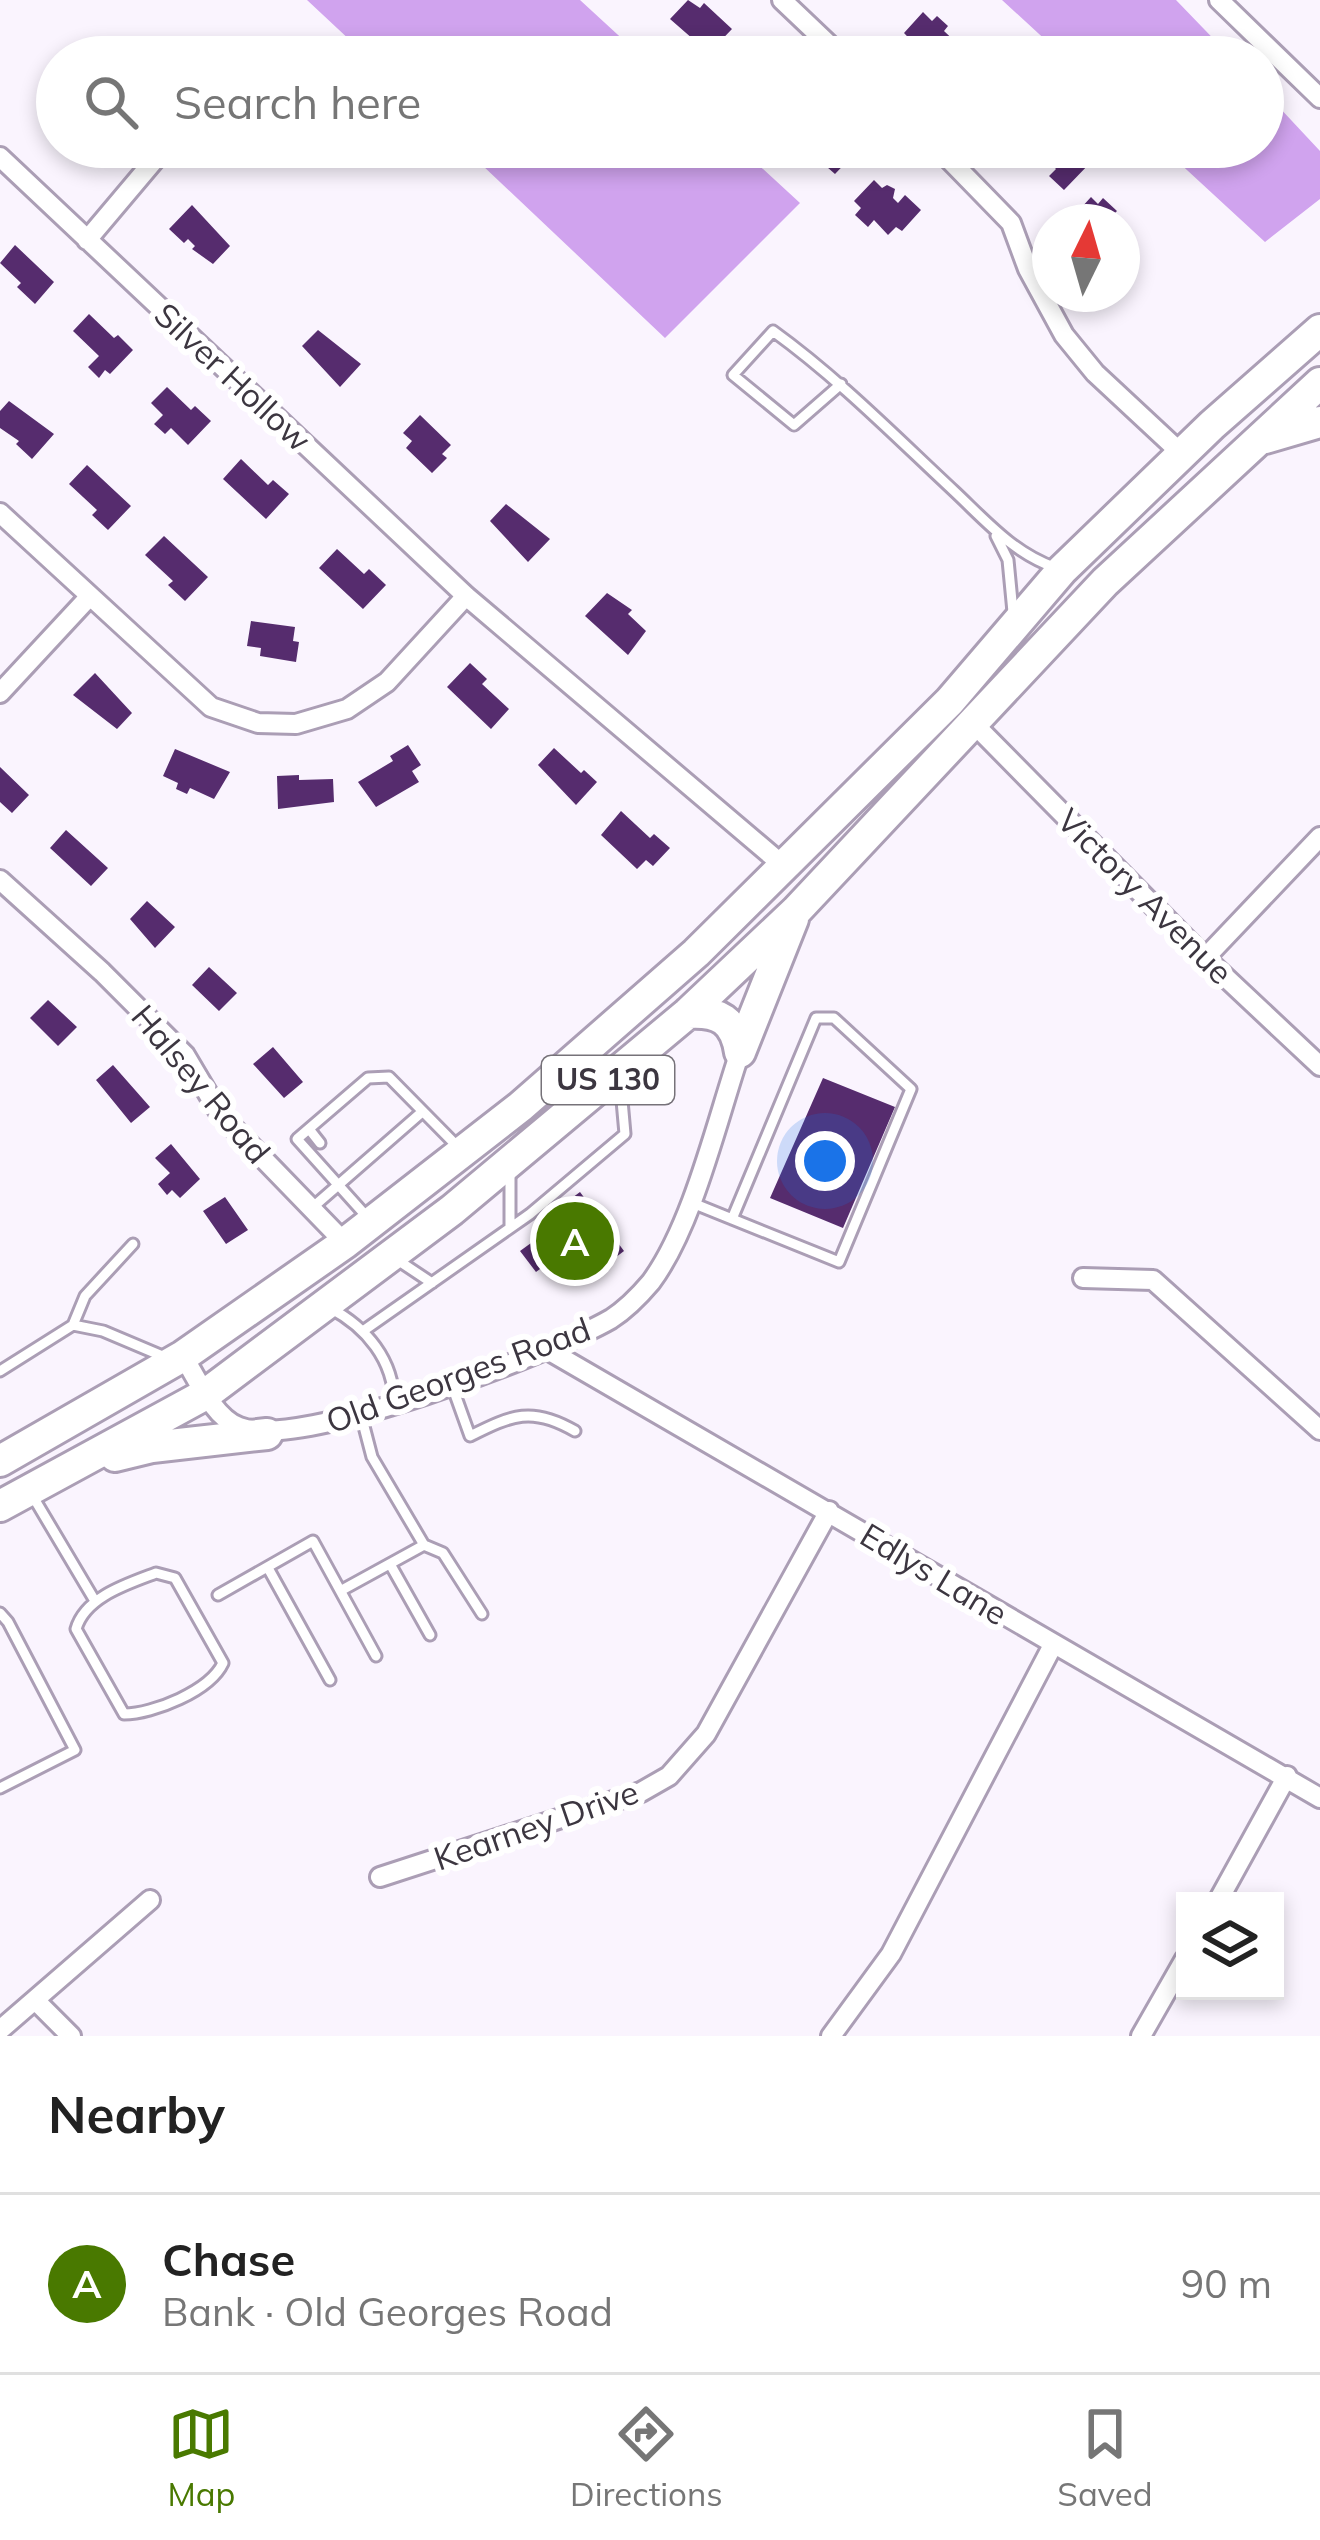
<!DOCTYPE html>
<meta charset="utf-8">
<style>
:root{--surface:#fff;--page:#f2f2f2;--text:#222;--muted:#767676;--line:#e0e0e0;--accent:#497900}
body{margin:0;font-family:Mulish,sans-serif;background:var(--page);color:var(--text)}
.controls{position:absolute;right:36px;bottom:36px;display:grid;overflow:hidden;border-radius:0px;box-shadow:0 6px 18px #0003}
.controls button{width:108px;height:108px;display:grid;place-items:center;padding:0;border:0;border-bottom:3px solid var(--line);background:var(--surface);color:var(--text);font:60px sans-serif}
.compass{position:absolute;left:1032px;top:204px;width:108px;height:108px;border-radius:50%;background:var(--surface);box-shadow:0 6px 18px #0003;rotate:5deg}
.you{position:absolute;left:825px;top:1161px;width:42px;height:42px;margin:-30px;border:9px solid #fff;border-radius:50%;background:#1a73e8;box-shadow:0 0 0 18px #1a73e833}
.badge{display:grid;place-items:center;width:78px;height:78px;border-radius:50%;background:var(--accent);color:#fff;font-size:39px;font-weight:700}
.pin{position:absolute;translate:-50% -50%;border:6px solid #fff;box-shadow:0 3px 12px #0006}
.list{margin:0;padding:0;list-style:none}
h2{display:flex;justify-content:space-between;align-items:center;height:156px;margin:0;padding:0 48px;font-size:51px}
h2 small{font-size:39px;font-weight:400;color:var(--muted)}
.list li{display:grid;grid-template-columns:78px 1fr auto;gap:36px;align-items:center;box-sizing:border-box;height:180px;padding:0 48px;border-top:3px solid var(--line)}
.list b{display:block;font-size:45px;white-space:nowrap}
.list p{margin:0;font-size:39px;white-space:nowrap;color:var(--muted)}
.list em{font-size:39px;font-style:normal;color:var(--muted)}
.icon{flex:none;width:66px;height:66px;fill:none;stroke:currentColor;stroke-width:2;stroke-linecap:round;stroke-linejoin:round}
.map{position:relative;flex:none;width:1320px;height:2036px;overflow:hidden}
.search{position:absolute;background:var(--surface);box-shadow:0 6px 18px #0003;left:36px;right:36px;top:36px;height:132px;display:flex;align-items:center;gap:30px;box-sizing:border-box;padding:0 42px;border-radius:66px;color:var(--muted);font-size:45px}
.sheet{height:336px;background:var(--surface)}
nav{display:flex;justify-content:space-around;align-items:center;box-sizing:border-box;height:168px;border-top:3px solid var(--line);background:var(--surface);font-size:33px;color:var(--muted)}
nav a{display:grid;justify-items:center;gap:6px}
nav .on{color:var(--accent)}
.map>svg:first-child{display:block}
.forest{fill:#d0a3ee}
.building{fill:#562c6e}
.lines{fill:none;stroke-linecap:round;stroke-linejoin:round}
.service-casing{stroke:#ab9eb5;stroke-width:15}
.minor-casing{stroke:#ab9eb5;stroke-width:24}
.trunk-casing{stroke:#ab9eb5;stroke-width:36}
.service{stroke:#fff;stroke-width:9}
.minor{stroke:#fff;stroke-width:18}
.trunk{stroke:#fff;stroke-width:30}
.labels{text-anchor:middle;stroke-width:12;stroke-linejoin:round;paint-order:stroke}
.shield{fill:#fff;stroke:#767279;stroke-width:3}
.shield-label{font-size:30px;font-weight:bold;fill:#3c3640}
.street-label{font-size:33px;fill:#3c3640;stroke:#fff}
</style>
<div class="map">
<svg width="1320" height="2036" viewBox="0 0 1320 2036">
<rect width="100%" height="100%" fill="#faf4fe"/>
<path class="forest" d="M 307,0 L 580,0 L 642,57 L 368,57 Z
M 1002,0 L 1176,0 L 1231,57 L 1064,57 Z
M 1263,90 L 1320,151 L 1320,199 L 1265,242 L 1162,147 L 1263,147 Z
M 463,147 L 739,147 L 800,203 L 665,338 Z"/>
<path class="building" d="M 688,0 L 700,8 L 704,3 L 732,29 L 709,53 L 670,19 Z
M 923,12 L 932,21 L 937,16 L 948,26 L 944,31 L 963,49 L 956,57 L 927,57 L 904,33 Z
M 804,147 L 856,147 L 859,149 L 835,174 Z
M 1044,147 L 1076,147 L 1091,162 L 1064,190 L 1049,176 L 1056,169 L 1040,152 Z
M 874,180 L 882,188 L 887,185 L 895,189 L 893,198 L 898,203 L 905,195 L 921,210 L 902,231 L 896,227 L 888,235 L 874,220 L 868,227 L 855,215 L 861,208 L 854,201 Z
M 1091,197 L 1098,204 L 1103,198 L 1117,211 L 1111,217 L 1117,222 L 1071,219 Z
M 192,205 L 230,246 L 213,264 L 192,249 L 195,246 L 188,239 L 184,243 L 169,229 Z
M 15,245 L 54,282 L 35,304 L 17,287 L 21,283 L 0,263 Z
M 89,314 L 114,338 L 118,335 L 133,350 L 110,374 L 105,370 L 99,378 L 88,367 L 99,356 L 73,331 Z
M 318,330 L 361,364 L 340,387 L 302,346 Z
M 167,387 L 191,410 L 195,406 L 211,421 L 188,445 L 171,428 L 165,434 L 154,424 L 163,415 L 151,403 Z
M 9,401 L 54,434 L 32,459 L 16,444 L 19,441 L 0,428 L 0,411 Z
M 420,415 L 451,445 L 442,454 L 447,458 L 432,473 L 406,448 L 412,441 L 403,433 Z
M 241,459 L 268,485 L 273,480 L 289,494 L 266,519 L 223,479 Z
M 87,465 L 131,506 L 108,530 L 92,515 L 97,510 L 69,484 Z
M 506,504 L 550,539 L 528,562 L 490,521 Z
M 164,536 L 208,577 L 185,601 L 168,585 L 173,581 L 145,555 Z
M 337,549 L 364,574 L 369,569 L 386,585 L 363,609 L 319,568 Z
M 607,593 L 632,610 L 628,614 L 646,631 L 628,655 L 585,616 Z
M 251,621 L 295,627 L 293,641 L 299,642 L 296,662 L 260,656 L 261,648 L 247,646 Z
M 470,663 L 487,679 L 482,684 L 509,709 L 491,729 L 447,687 Z
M 95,673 L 132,713 L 117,729 L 73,695 Z
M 408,745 L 421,765 L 412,771 L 419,782 L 376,807 L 358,782 L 393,761 L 390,756 Z
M 554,748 L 581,773 L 584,770 L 597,782 L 576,805 L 538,765 Z
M 175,749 L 230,772 L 214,799 L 190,788 L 187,794 L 176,789 L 178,783 L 163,776 Z
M 0,767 L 29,795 L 12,813 L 0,802 Z
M 299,775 L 299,780 L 333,779 L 334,802 L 278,809 L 277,776 Z
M 621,811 L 650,838 L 654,834 L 670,848 L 653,866 L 646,860 L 637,869 L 601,835 Z
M 66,830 L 108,868 L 91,886 L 50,848 Z
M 147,901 L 175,927 L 155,948 L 130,919 Z
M 209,967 L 237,993 L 219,1011 L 192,985 Z
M 48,1000 L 77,1027 L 58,1046 L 30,1018 Z
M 273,1047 L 303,1082 L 284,1098 L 253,1064 Z
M 113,1065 L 150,1107 L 131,1123 L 96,1080 Z
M 823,1078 L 895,1107 L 843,1228 L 770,1198 Z
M 171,1144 L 200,1179 L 180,1198 L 172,1190 L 167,1195 L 158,1184 L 170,1173 L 155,1158 Z
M 580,1192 L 624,1251 L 586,1280 L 564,1251 L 536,1272 L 520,1251 L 549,1230 L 541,1221 Z
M 225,1197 L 248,1230 L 226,1244 L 203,1211 Z"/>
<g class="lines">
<g class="service-casing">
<path id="service" d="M 841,384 L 794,425 L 733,375 L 773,331 C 838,378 895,436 954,491 C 986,521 1013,553 1056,568
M 996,536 L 1008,560 L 1013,612
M 309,1129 L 320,1143
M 690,1202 L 839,1262 L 911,1089 L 834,1018 L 816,1018 L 732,1219
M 313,1207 L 422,1112
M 368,1218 L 297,1139 L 368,1078 L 389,1077 L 458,1147
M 510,1228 L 510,1173
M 396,1259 L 432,1283
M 330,1308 C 366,1327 394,1360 394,1403
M 73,1325 L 85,1296 L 133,1244
M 363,1331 L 530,1214 L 625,1134 L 620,1078
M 0,1371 L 73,1325 L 103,1331 L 167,1358
M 451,1383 L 470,1436 C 512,1415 532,1406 575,1431
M 32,1495 L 95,1601
M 424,1545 L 443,1553 L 482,1614
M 390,1564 L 430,1635
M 268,1568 L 330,1680
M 156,1573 L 175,1578 L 223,1663 C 210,1691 153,1714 124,1714 L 76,1629 C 85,1597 127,1584 156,1573 Z
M 342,1590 L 424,1545 L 372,1457 L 361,1415
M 218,1595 L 313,1541 L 376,1656
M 0,1613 L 8,1622 L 75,1750 L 0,1788"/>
</g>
<g class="minor-casing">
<path id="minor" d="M 782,0 L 842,57
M 1219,0 L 1320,98
M 937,147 L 1011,223 L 1028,269 L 1064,335 L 1095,373 L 1182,454
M 0,157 L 466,596 L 784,866
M 87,240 L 157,157
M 0,513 L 211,707 L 258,723 L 296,724 L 347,709 L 387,682 L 466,596
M 0,693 L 90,596
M 972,722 L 1205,958 L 1320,1066
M 0,880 L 102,972 L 185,1055 L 220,1114 L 345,1243
M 1205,958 L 1320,837
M 1083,1278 L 1153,1280 L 1320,1430
M 548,1350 L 1320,1798
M 183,1356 C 197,1378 213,1417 239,1427 C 298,1451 552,1353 611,1319 C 625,1310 640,1295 651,1282 C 693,1225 717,1120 740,1052
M 380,1877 L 641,1792 L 669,1776 L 706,1734 L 829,1511
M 1218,1901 L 1287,1776
M 35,2000 L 71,2036
M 0,2030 L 150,1900
M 831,2036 L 891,1954 L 1053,1645
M 1141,2036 L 1185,1959"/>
</g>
<g class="trunk-casing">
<path id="trunk" d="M 1265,438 L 1320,422
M 688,1013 C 719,1011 735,1020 740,1052
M 740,1052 L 793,919
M 115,1456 L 152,1447 L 267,1434
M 0,1461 L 183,1356 L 345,1243 L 520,1107 L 696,953 L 950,701 L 1062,570 L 1212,425 L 1320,330
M 0,1506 L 206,1394 L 452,1210 L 688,1013 L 796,911 L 1105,582 L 1320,383"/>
</g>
<use href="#service" class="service"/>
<use href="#minor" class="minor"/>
<use href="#trunk" class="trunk"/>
</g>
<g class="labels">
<rect class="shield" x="542" y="1056" width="132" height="48" rx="9"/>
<g class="shield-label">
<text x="608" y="1090">US 130</text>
</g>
<g class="street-label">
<text transform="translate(233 377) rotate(43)" y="12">Silver Hollow</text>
<text transform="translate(1145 896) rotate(45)" y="12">Victory Avenue</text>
<text transform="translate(201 1084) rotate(50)" y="12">Halsey Road</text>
<text transform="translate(458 1375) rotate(-20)" y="12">Old Georges Road</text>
<text transform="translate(934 1574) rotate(31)" y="12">Edlys Lane</text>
<text transform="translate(536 1825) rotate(-19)" y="12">Kearney Drive</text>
</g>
</g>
</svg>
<div class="controls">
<button><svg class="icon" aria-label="layers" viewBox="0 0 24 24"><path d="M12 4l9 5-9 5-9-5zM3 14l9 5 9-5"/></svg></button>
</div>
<svg class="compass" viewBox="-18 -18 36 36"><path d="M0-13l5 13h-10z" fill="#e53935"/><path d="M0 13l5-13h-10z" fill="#767676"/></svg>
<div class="you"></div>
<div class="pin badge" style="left:575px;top:1241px">A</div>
<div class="search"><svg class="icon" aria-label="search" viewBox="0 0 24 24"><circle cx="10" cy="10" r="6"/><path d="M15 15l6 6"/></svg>Search here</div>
</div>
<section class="sheet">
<h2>Nearby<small></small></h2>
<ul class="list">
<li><span class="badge">A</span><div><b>Chase</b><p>Bank · Old Georges Road</p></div><em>90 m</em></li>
</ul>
</section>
<nav>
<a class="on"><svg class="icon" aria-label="map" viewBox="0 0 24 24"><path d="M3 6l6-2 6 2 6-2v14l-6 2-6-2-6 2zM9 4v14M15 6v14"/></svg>Map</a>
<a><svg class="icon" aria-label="directions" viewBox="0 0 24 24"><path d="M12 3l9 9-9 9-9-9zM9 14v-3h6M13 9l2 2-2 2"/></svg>Directions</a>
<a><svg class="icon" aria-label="saved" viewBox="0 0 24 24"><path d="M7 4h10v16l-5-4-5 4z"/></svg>Saved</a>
</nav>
